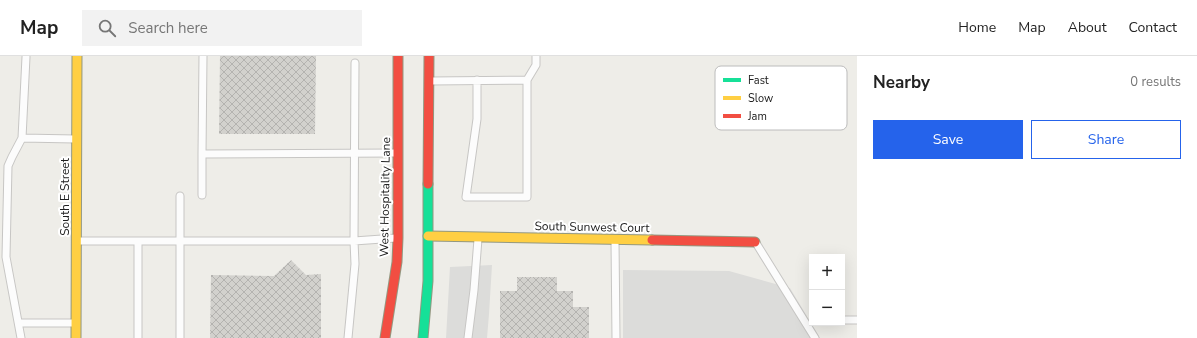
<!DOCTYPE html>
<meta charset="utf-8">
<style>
:root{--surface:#fff;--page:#f2f2f2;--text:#222;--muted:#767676;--line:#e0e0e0;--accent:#2563eb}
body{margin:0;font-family:"Nunito Sans",sans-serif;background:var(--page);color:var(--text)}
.controls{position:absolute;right:12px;bottom:12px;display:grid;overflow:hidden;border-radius:0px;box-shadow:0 4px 16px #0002}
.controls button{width:36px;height:36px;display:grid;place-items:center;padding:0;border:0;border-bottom:1px solid var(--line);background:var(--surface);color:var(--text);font:20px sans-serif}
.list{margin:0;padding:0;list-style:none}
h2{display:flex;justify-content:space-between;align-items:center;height:52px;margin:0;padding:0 16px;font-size:17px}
h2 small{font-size:13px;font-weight:400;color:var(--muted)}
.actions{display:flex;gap:8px;padding:12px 16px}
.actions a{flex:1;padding:9px 0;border:1px solid var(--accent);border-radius:0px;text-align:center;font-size:14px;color:var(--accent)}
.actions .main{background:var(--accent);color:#fff}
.icon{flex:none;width:22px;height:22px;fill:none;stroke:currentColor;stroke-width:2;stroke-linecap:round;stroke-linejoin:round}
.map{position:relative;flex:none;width:857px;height:282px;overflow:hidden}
header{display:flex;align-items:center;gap:24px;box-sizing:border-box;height:56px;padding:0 20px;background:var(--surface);border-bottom:1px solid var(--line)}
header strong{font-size:19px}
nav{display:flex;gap:22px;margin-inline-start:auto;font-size:14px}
.search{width:280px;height:36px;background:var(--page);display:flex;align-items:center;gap:10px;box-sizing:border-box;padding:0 14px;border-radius:0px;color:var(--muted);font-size:15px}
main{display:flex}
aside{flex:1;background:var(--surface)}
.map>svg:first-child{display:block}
.religious{fill:#dcdcda}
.building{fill:url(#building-cross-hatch)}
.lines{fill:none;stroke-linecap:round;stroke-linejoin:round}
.lane-casing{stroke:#c7c6c4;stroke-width:9}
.fast-casing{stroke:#939880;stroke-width:11}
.slow-casing{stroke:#939880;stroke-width:11}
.jam-casing{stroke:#939880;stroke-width:11}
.lane{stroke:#fcfcfc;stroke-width:7}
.fast{stroke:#16e098;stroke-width:9}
.slow{stroke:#ffcf43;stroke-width:9}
.jam{stroke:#f24e42;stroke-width:9}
.labels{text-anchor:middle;stroke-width:4;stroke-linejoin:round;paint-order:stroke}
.street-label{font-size:12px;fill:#202020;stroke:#fff}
.key{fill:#fff;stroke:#bcbcbc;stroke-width:1}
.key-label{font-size:11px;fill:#202020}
</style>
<header>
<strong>Map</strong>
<div class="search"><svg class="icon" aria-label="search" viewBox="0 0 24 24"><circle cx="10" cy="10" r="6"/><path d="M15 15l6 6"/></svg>Search here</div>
<nav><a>Home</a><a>Map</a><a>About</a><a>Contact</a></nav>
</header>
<main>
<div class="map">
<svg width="857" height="282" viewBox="0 0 857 282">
<defs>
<pattern id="building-cross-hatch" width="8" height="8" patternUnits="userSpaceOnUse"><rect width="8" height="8" fill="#d2d1cd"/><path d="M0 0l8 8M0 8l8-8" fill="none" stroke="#b4b3b0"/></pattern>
</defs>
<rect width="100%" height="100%" fill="#eeede8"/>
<path class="religious" d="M 492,209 L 489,258 L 487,282 L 446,282 L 450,211 Z
M 623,214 L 729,215 L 790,232 L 820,282 L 623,282 Z"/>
<path class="building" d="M 220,0 L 316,0 L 315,78 L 219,78 Z
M 291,204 L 306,219 L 321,218 L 321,282 L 210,282 L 211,219 L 274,220 Z
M 517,221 L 557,221 L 557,235 L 573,235 L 573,251 L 589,251 L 589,282 L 500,282 L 500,235 L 517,235 Z"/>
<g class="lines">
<g class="lane-casing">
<path id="lane" d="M 203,0 L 202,98 L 396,97
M 355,7 L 354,185 L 396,182
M 477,24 L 477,63 L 466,141 L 527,141 L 527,24
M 431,25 L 527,24 L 536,9 L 536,0
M 22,82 L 26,1
M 202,98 L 202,139
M 77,185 L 354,185 L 355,208 L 348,282
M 615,185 L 616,282
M 756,187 L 815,282
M 842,264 L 857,264
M 19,267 L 74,267
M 21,282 L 6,201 L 8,110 L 12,101 L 22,82 L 75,83
M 138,282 L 138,185
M 180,282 L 180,140
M 468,282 L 474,234 L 478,183"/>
</g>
<g class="fast-casing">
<path id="fast" d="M 423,282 L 428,225 L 428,128"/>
</g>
<g class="slow-casing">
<path id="slow" d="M 428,180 L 652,184
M 76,282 L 77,0"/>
</g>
<g class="jam-casing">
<path id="jam" d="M 428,128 L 429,0
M 652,184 L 755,186
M 385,282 L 397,206 L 398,182 L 398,0"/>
</g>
<use href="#lane" class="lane"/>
<use href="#fast" class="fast"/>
<use href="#slow" class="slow"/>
<use href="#jam" class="jam"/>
</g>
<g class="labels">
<g class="street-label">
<text transform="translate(65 141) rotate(-90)" y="4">South E Street</text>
<text transform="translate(385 141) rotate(-89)" y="4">West Hospitality Lane</text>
<text transform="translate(592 171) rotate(1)" y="4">South Sunwest Court</text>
</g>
</g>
<rect x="715" y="10" width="132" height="64" rx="6" class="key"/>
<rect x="723" y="22" width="18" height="4" fill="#16e098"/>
<rect x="723" y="40" width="18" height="4" fill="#ffcf43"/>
<rect x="723" y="58" width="18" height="4" fill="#f24e42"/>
<g class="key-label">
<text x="748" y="28">Fast</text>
<text x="748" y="46">Slow</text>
<text x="748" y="64">Jam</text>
</g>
</svg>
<div class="controls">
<button>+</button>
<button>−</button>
</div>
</div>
<aside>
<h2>Nearby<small>0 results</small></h2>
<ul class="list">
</ul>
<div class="actions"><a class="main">Save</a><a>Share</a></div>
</aside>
</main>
